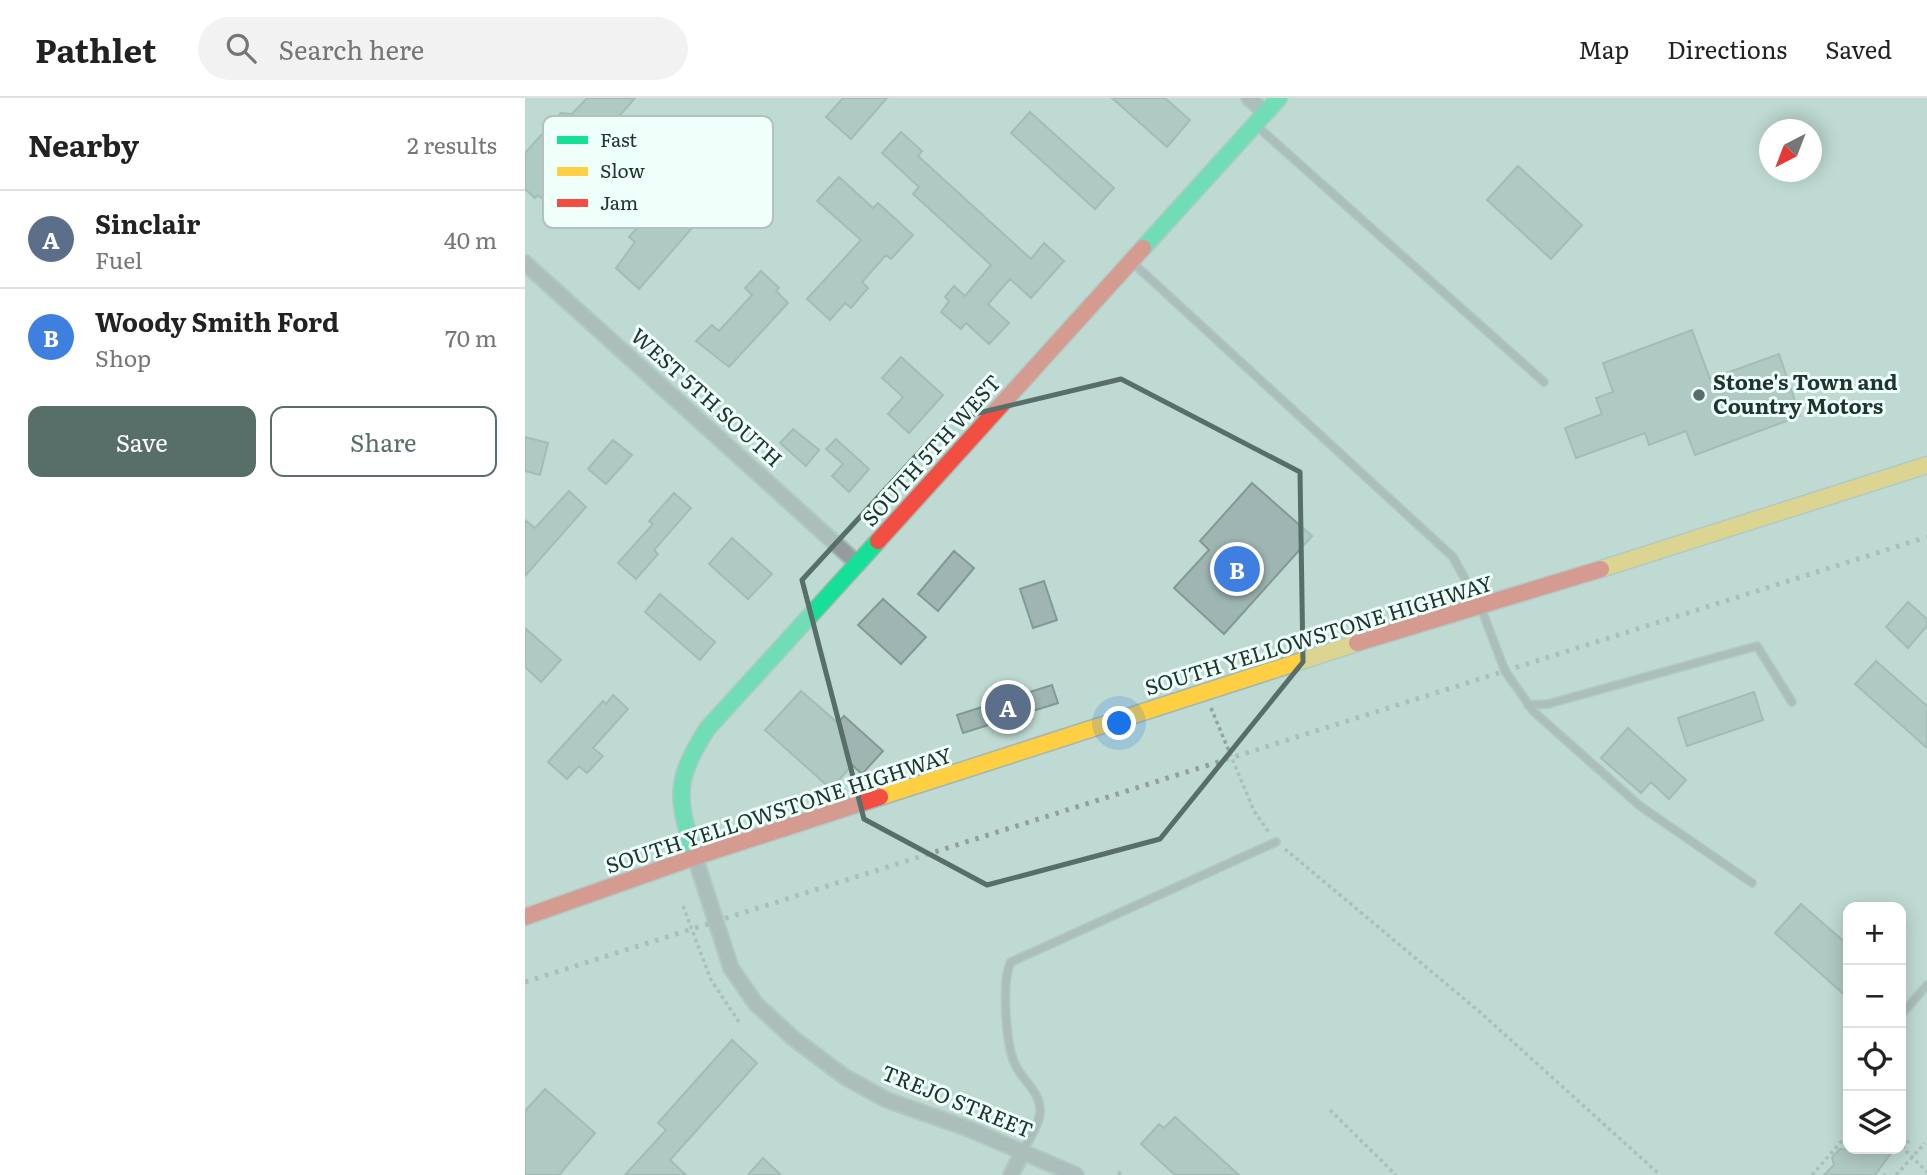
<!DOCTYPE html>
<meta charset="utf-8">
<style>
:root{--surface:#fff;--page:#f2f2f2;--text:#222;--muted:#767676;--line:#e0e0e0;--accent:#576f68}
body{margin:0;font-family:Literata,serif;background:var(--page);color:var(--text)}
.controls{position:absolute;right:21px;bottom:21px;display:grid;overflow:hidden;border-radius:14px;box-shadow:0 4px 18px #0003}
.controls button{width:63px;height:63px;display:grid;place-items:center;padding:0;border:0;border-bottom:2px solid var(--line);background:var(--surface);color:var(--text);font:35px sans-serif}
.compass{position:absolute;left:1234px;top:21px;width:63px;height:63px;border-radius:50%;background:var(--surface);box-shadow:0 4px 18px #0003;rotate:222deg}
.you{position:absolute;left:595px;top:626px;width:24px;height:24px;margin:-18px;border:5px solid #fff;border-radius:50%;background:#1a73e8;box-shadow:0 0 0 10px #1a73e833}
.badge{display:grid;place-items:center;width:46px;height:46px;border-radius:50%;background:var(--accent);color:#fff;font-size:23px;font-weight:700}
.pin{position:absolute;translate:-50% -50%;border:4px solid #fff;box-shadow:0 2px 7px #0006}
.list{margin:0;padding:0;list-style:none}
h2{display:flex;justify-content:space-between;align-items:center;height:91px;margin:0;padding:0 28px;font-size:30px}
h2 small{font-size:23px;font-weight:400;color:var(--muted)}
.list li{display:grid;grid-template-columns:46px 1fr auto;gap:21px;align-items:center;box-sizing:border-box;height:98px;padding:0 28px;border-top:2px solid var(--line)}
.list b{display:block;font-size:26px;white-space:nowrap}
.list p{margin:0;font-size:23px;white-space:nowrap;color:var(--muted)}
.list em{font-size:23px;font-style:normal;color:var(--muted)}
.actions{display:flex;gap:14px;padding:21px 28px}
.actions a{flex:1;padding:16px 0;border:2px solid var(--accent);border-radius:14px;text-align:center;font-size:24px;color:var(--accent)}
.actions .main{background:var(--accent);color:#fff}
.icon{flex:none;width:38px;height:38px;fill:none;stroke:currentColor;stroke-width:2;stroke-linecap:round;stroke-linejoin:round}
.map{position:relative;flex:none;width:1402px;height:1077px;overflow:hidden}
header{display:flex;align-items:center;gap:42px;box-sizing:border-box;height:98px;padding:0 35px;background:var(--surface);border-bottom:2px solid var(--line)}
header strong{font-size:33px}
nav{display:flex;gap:38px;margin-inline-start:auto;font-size:24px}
.search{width:490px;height:63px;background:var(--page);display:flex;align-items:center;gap:18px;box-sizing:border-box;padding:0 24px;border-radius:38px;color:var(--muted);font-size:26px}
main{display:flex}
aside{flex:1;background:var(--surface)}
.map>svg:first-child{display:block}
.building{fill:#9eb5b2;stroke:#829996;stroke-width:2}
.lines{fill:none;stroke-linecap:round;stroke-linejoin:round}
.lane-casing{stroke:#a1b7b1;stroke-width:10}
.street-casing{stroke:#a1b7b1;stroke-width:18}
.fast-casing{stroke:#a1b7b1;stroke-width:19}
.slow-casing{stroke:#a1b7b1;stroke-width:19}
.jam-casing{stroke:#a1b7b1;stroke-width:19}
.path{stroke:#95a0a2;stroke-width:3.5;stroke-dasharray:3.5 3.5;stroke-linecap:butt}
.lane{stroke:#969ba2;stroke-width:7}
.street{stroke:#969ba2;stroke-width:14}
.fast{stroke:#16e098;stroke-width:16}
.slow{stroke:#ffcf43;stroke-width:16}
.jam{stroke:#f24e42;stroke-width:16}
.rail{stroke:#939e9f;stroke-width:5;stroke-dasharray:3.5 7;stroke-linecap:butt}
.marked{fill:none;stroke:#576f68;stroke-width:5;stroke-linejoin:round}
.poi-dot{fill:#576f68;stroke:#effffa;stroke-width:2.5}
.labels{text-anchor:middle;stroke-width:6;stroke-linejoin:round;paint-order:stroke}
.poi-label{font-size:21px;font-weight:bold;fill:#20352f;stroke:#effffa;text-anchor:start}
.street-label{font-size:21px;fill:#20352f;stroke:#effffa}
.key{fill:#effffa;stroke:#b1c2bd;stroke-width:2}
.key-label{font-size:19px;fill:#20352f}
</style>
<header>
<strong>Pathlet</strong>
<div class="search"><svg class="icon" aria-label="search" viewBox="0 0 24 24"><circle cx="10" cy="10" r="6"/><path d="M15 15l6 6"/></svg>Search here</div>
<nav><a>Map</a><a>Directions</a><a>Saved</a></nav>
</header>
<main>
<aside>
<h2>Nearby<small>2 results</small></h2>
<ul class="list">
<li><span class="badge" style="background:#5c6f8a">A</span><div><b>Sinclair</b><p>Fuel</p></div><em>40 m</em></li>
<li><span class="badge" style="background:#3f7fe0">B</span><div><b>Woody Smith Ford</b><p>Shop</p></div><em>70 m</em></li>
</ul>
<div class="actions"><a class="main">Save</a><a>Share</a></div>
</aside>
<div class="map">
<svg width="1402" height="1077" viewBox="0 0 1402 1077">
<rect width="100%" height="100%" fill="#bedad2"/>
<path class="building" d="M 62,0 L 110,0 L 63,54 L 54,46 L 23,79 L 33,88 L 20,103 L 13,97 L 10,100 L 0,91 L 0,55 L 36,15 L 47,16 Z
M 318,0 L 362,0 L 326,41 L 301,19 Z
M 587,0 L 640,0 L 665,22 L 642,49 Z
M 505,14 L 589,90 L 570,111 L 486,35 Z
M 200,22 L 234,53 L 218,69 L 211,62 L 177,99 L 187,107 L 114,191 L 91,170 L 110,144 L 104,139 L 122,119 L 129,124 L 151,99 L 139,89 Z
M 376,34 L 397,53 L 393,58 L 506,161 L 519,145 L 539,163 L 506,200 L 485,181 L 463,206 L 484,225 L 464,246 L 441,225 L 436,231 L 416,214 L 424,203 L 420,199 L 429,188 L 440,198 L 466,167 L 388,96 L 394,89 L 357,55 Z
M 993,68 L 1057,127 L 1026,161 L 962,102 Z
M 314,79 L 348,110 L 353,105 L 388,137 L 366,161 L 361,157 L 337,184 L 343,190 L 326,210 L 320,205 L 305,222 L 282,201 L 336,142 L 292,103 Z
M 236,173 L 254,190 L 251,193 L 263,205 L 204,269 L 171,243 L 187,227 L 194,233 L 227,197 L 220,190 Z
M 1167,232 L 1185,281 L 1254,256 L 1275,318 L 1170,357 L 1161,333 L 1124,347 L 1120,335 L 1051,360 L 1040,330 L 1077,316 L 1071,300 L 1088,294 L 1078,265 Z
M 376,259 L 418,297 L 384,335 L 363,316 L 378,299 L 357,280 Z
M 268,331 L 294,352 L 281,368 L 255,345 Z
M 0,339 L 23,345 L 15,377 L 0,373 Z
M 311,341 L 344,371 L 324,394 L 307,378 L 318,366 L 301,351 Z
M 88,342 L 107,357 L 81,386 L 63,371 Z
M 727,385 L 787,438 L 699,536 L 649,490 L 684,452 L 675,443 Z
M 44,393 L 61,409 L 0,478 L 0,422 L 10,430 Z
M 149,395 L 166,410 L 129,452 L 133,456 L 111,481 L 93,465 L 128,426 L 124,423 Z
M 207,440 L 247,476 L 223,501 L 184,466 Z
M 429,453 L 449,470 L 413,513 L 393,496 Z
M 519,483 L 532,522 L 508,530 L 495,491 Z
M 135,496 L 190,544 L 175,562 L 120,514 Z
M 358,501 L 401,539 L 376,566 L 333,527 Z
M 1383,504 L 1402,521 L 1402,528 L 1383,550 L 1361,529 Z
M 0,530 L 36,562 L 16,584 L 0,569 Z
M 1351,563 L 1402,608 L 1402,650 L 1330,586 Z
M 527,587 L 533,605 L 438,635 L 432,617 Z
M 276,593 L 313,625 L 319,618 L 358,653 L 337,676 L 327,667 L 306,691 L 240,632 Z
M 1229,594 L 1238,622 L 1162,648 L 1153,620 Z
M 88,597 L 103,611 L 68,650 L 78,658 L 62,675 L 54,668 L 42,681 L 23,664 L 78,603 L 81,606 Z
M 1103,630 L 1161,682 L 1144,701 L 1126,684 L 1116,695 L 1076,660 Z
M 1276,806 L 1323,847 L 1323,900 L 1250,835 Z
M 207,942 L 232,965 L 145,1062 L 161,1077 L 100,1077 L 141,1032 L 133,1025 Z
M 20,991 L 70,1035 L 34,1077 L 0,1077 L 0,1013 Z
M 650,1019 L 714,1077 L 650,1077 L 616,1046 L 634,1026 L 639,1030 Z
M 1315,1051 L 1369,1051 L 1350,1077 L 1299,1077 L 1309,1067 L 1307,1059 Z
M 238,1060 L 256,1077 L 223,1077 Z"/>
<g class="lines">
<g class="lane-casing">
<path id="lane" d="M 733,29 L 1019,284
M 608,165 L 928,459 L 956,510 L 980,573 L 1009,614 L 1115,708 L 1227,785
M 1003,607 L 1023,606 L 1232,548 L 1267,604
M 1376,917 L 1402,887
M 498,1053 C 504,1041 515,1026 515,1013 C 515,992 498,984 490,966 C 481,948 476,882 486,864 L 751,744"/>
</g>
<g class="street-casing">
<path id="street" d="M 724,0 L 740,15
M 0,165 L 333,466
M 170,759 L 206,870 L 231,906 L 268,940 L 320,979 L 362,1002 L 444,1031 L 551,1077
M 486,1077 L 498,1053"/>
</g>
<g class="fast-casing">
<path id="fast" d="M 618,150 L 754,0
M 170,759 C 152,700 148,685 182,631 L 353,443"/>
</g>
<g class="slow-casing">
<path id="slow" d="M 1076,471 L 1402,367
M 355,699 L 832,545"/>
</g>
<g class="jam-casing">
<path id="jam" d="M 353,443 L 618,150
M 832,545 L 1076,471
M 0,819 L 170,759 L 355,699"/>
</g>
<path class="path" d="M 686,610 L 729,713 L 745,736
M 760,751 L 956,915 L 1135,1077
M 158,808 L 186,882 L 214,924
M 805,1012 L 871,1077
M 1376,1038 L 1383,1044 L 1378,1050 L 1402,1074
M 593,1074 L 598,1077
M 1287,1077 L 1323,1036
M 1358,1077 L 1361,1077
M 1371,1077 L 1400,1045"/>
<use href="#lane" class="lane"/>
<use href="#street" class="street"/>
<use href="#fast" class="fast"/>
<use href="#slow" class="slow"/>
<use href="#jam" class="jam"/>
<path class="rail" d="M 0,884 L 1402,439"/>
</g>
<path d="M0 0H1402V1077H0ZM 596,281 L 775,374 L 778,564 L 635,741 L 462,787 L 339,721 L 277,482 L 424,322 Z" fill="#bedad2" fill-opacity=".55" fill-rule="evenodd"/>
<path class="marked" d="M 596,281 L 775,374 L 778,564 L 635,741 L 462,787 L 339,721 L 277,482 L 424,322 Z"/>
<circle class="poi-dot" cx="1174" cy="297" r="7"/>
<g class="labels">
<g class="poi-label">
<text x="1188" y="292">Stone's Town and<tspan x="1188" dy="24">Country Motors</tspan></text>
</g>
<g class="street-label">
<text transform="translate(181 300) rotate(42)" y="7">WEST 5TH SOUTH</text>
<text transform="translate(407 353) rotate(-48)" y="7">SOUTH 5TH WEST</text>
<text transform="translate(794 538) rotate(-17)" y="7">SOUTH YELLOWSTONE HIGHWAY</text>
<text transform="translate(254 713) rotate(-18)" y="7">SOUTH YELLOWSTONE HIGHWAY</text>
<text transform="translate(432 1004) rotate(22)" y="7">TREJO STREET</text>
</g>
</g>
<rect x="18" y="18" width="230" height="112" rx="10" class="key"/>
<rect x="32" y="38" width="31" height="8" fill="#16e098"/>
<rect x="32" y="69" width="31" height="9" fill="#ffcf43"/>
<rect x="32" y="101" width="31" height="8" fill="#f24e42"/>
<g class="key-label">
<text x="75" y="49">Fast</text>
<text x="75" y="80">Slow</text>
<text x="75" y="112">Jam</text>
</g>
</svg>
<div class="controls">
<button>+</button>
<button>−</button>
<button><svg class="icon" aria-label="locate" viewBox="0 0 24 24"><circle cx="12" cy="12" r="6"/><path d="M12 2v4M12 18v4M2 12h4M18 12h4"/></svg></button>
<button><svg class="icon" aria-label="layers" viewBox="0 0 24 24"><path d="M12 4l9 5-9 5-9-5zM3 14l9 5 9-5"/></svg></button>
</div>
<svg class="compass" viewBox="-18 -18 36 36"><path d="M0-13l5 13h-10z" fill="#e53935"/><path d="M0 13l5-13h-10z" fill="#767676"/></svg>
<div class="you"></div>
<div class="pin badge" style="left:483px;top:609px;background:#5c6f8a">A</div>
<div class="pin badge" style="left:712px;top:471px;background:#3f7fe0">B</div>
</div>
</main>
